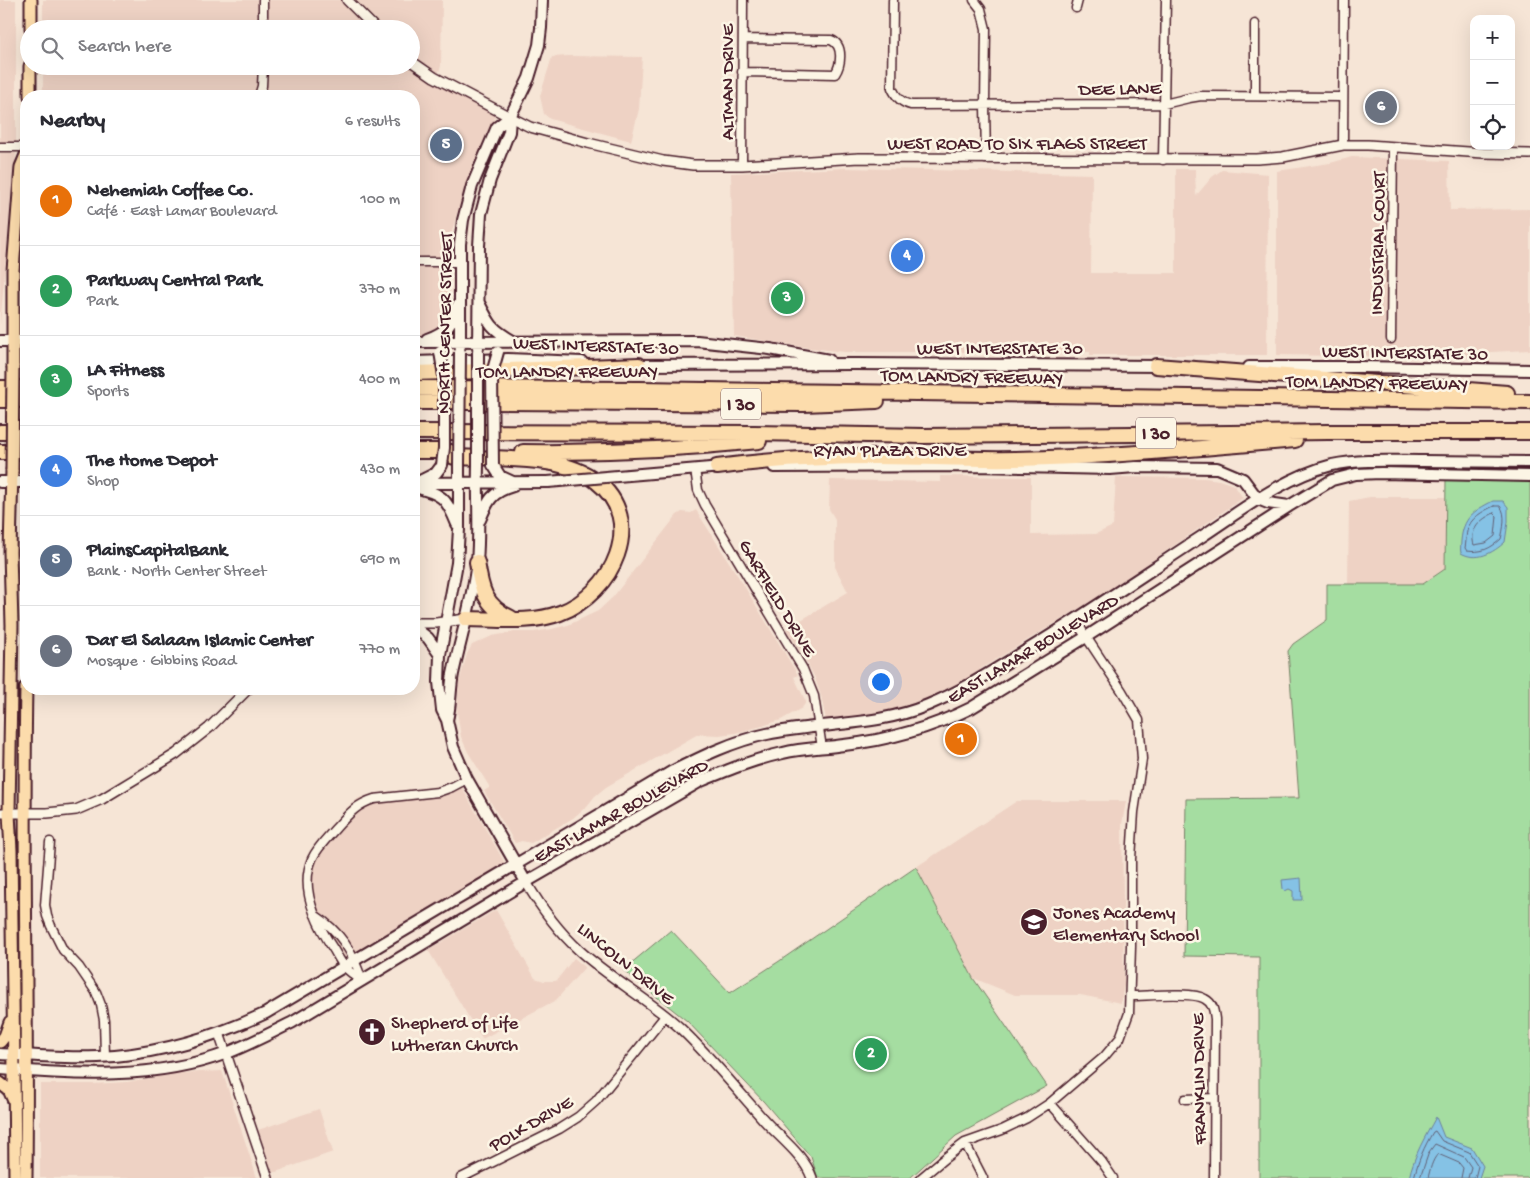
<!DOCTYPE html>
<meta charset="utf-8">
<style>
:root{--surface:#fff;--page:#f2f2f3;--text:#2b2b33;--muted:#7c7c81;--line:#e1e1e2;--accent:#b45309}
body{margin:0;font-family:"Gochi Hand",sans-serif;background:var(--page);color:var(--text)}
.controls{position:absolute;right:15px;top:15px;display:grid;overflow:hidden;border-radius:10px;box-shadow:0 5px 20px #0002}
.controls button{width:45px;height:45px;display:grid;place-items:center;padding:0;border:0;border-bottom:1px solid var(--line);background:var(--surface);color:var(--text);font:25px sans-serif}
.you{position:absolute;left:880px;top:681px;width:18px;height:18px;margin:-12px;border:4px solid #fff;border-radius:50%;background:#1a73e8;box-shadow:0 0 0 8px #1a73e833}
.badge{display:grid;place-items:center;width:32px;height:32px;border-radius:50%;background:var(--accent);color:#fff;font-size:16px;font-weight:700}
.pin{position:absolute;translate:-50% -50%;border:2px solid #fff;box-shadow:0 1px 5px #0006}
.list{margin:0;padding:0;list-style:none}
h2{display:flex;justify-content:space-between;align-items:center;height:65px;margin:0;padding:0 20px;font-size:21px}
h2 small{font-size:16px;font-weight:400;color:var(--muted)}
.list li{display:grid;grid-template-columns:32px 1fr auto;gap:15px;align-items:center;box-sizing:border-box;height:90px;padding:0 20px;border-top:1px solid var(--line)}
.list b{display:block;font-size:19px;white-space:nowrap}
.list p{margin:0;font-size:16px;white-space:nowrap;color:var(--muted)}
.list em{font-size:16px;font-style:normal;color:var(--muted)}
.icon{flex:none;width:28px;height:28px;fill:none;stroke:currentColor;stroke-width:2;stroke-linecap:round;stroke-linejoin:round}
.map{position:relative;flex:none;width:1530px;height:1178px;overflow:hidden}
.search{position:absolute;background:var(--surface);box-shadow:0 5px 20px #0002;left:20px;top:20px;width:400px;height:55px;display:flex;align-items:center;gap:12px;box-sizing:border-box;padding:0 18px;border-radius:28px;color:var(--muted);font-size:19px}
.panel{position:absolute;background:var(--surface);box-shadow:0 5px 20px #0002;left:20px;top:90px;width:400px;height:605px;border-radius:20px}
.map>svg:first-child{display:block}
.built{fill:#eed2c4}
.green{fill:#a5dda1;stroke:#787e66}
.water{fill:#85c2e5;stroke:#6d819b}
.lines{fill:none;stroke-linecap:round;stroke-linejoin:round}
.shore{stroke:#626075;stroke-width:1}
.minor-casing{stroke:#4a1f2b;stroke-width:11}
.tertiary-casing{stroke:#4a1f2b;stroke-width:12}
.secondary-casing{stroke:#4a1f2b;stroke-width:14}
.primary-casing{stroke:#4a1f2b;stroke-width:15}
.motorway-casing{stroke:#4a1f2b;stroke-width:18}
.minor{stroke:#fcf5e5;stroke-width:8}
.tertiary{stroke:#fcf5e5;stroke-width:9}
.secondary{stroke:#fcf5e5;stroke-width:10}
.primary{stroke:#fcdcac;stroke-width:11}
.motorway{stroke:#fcdcac;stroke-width:14}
.secondary-bridge-casing{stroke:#4a1f2b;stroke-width:14;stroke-linecap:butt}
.primary-bridge-casing{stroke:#4a1f2b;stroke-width:15;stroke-linecap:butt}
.secondary-bridge{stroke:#fcf5e5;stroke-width:10}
.primary-bridge{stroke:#fcdcac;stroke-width:11}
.labels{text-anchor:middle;stroke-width:5;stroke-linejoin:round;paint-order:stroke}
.shield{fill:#fcf5e5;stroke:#7f5f63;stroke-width:1}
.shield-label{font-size:18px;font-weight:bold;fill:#4a1f2b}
.street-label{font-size:19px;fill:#4a1f2b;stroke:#fcf5e5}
.poi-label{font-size:19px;fill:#4a1f2b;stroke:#fcf5e5;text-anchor:start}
</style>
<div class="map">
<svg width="1530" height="1178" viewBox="0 0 1530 1178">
<rect width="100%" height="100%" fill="#f6e5d6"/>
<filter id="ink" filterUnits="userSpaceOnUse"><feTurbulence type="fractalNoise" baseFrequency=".02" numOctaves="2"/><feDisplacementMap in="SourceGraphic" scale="10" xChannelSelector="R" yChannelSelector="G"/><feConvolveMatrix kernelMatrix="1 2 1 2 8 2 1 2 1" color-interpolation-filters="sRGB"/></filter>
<g filter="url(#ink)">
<path class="built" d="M 0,0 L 16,0 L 16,143 L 0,143 Z
M 43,0 L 442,0 L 441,66 L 436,80 L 497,112 L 457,213 L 450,239 L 447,318 L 439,329 L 427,337 L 414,339 L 414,96 L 43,96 L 43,66 L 411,66 L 411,29 L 43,29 Z
M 569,56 L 642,57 L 639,109 L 631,141 L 550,119 L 544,114 L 540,96 L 552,57 Z
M 0,153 L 16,153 L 0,325 Z
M 1352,157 L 1449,161 L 1450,210 L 1530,209 L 1530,350 L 1491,352 L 1466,358 L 1277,355 L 1277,171 L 1330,163 Z
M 846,168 L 1092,174 L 1091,273 L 1176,273 L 1176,169 L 1195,169 L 1196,196 L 1212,177 L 1222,170 L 1268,174 L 1267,355 L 1090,355 L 1090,352 L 845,352 L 810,348 L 734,336 L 731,173 Z
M 940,476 L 1031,477 L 1031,535 L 1096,534 L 1113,526 L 1116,477 L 1205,478 L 1219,480 L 1234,485 L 1243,498 L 1111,589 L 980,669 L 983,674 L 942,696 L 893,712 L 852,720 L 828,721 L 826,720 L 821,696 L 815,678 L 805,659 L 786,629 L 848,592 L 835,567 L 835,519 L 829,509 L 830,480 L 940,482 Z
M 1370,497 L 1446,497 L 1445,569 L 1423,584 L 1348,585 L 1349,501 Z
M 696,510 L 746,589 L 798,675 L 794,677 L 806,702 L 802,708 L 781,720 L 759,727 L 735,733 L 719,735 L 698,734 L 606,787 L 595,796 L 587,806 L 573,818 L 531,843 L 522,841 L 515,843 L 484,791 L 489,788 L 489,786 L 468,752 L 461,737 L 457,711 L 458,695 L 459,682 L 467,654 L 472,645 L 492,636 L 514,632 L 534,632 L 552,629 L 568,625 L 598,611 L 613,597 L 677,515 L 682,512 L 691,513 Z
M 457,779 L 506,865 L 339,964 L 328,946 L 305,874 L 311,853 L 320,839 L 345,810 L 359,798 L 386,792 L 439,787 L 454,782 Z
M 1017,801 L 1126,801 L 1122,824 L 1124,985 L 1121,1003 L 1080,995 L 1015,995 L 973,978 L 916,867 Z
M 496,910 L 535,978 L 544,981 L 556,981 L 574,958 L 585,967 L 556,1000 L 482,1039 L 428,950 Z
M 222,1071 L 257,1178 L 40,1178 L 40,1084 L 93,1084 L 127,1082 L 179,1073 Z
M 319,1109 L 333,1152 L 273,1173 L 258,1130 Z"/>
<path class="green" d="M 1446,479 L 1530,481 L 1530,1178 L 1259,1178 L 1259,957 L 1184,956 L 1186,799 L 1299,798 L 1288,651 L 1293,644 L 1327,620 L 1327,584 L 1423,584 L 1445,569 Z
M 916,867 L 973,978 L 1047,1086 L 956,1136 L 910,1178 L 818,1178 L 811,1157 L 764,1102 L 687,1021 L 623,970 L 671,930 L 730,993 L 778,962 Z"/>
<path class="water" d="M 1493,501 L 1503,501 L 1508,507 L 1508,522 L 1505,542 C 1493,553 1477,562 1461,553 C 1460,549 1461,545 1461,541 C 1463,518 1473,511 1493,501 Z
M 1301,878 L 1302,900 L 1293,900 L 1293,891 L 1289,889 L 1285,891 L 1283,889 L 1282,880 Z
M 1436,1117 L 1444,1137 L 1472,1148 L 1483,1166 L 1479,1178 L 1409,1178 C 1414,1155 1425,1137 1436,1117 Z"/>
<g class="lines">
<path class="shore" d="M 1494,506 L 1500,506 C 1507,514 1503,530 1501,539 C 1490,549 1481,553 1467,551 L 1465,548 C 1466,543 1466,537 1467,531 C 1470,518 1483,511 1494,506 Z
M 1494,513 L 1497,516 L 1495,536 L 1486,543 L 1474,545 C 1469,529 1481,519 1494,513 Z
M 1414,1178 C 1418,1161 1424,1147 1433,1132 L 1435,1131 L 1442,1141 L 1469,1152 L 1478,1166 L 1475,1178
M 1420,1178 L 1429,1152 L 1435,1144 L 1464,1157 L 1471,1167 L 1468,1178
M 1428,1178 C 1430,1170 1432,1160 1438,1154 L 1459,1163 L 1463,1168 L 1461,1178"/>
<g class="minor-casing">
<path id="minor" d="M 893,0 L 892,88 C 896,97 901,103 911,105 L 1164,104 L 1189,98 L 1201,96 L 1342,97
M 974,0 L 981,9 L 986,29 L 985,105 L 986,159
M 1076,8 L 1078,0
M 263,29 L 263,0
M 742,72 L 835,74 C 841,65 844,45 831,40 L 743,39
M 259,96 L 262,86 L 263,66
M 1255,96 L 1255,24
M 1343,145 L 1344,0
M 0,147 L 26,147
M 1163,160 L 1166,0
M 742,165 L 743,0
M 414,262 L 460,262
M 1391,339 L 1393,147
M 695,469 L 698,490 L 705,505 L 803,669 L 814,696 L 822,748
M 50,842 L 45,905 L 47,916 L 51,926 L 63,950 L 79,967 L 96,992 L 101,1005 L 104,1020 L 105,1056
M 315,915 C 341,932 353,952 362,981
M 362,981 C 356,976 349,972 344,966 C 340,961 337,955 334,950 C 318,926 299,889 312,859 C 317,848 327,838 335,829 C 348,815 355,805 374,799 L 438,792 L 452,787 L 467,779
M 1130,996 C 1147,996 1193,991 1205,999 C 1213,1003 1214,1011 1215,1019 L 1214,1178
M 1185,1099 L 1214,1098
M 1050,1103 L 1102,1162 L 1113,1178
M 965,1143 L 983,1178
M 461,1178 L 559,1129 L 578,1117 L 596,1101 L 665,1016
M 921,1178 L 945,1158 L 965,1143 L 1002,1130 L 1027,1118 L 1050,1103 L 1104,1057 L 1120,1038 L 1129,1013 L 1131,946 L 1131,859 L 1134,812 L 1142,759 L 1139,720 L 1122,691 L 1075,620"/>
</g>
<g class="tertiary-casing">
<path id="tertiary" d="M 347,0 L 376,29
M 411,61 L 434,77 L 510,117 L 530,127 L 588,143 L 663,161 L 693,165 L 742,165 L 859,158 L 1257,159 L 1283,157 L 1343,145 L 1368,145 L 1483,153 L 1530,154
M 414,623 L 436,623 L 466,619
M 0,813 L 47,813 L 76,810 L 102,799 L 176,754 L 209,728 L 248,689
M 526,882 C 540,906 559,932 580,951 C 611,979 648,999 679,1027 C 710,1056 736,1089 764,1120 C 780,1138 804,1155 812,1178
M 219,1033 L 268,1178"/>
</g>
<g class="secondary-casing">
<path id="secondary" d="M 479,303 C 490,325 492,329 513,341
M 427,339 C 447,332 451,325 457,306
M 0,341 L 26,341
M 414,342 L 697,341 L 770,349 L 829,360
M 460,346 L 460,244 L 463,220 L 472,186 L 497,127 L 510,117
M 478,348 L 479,246 L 481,214 L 490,180 L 509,132 L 510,117 L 529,78 L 539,45 L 541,28 L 542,0
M 414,362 L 508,359 L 582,362
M 634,365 L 854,364 L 1162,366
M 1249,367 L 1360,367 L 1530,370
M 459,465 L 459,529 L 457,563 L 440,655 L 439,682 L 442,710 L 447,720 L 453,747 L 467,779 L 526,882
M 493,465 L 500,476 L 513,482
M 774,467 L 976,466 L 1110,469 L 1135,467 L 1217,468 L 1243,479 L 1258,499 L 1268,503 L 1289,506
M 629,475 L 722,467
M 420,481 L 436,473 L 442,465
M 0,482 L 26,482
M 414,483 L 548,482
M 414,487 C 442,494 446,497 457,524
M 480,520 C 488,500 492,492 513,486
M 414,627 L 428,638 L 440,655
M 447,720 C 451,705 450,689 453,674 C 461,637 473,599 477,561 C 480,530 477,497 478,465
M 0,1054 C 38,1056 77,1059 115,1056 C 168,1051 219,1035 266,1013 L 671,772 C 701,757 733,741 767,734 C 821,722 876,727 928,705 C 964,690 994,670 1027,650 C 1086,614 1143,575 1201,537 C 1242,510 1284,477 1332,465 C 1361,459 1392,461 1422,461 C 1458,461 1494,462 1530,462
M 0,1069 C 75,1075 155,1080 227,1053 C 250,1044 271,1033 293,1022 L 526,882 L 701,781 C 728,770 755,759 783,753 C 803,748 824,748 844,745 C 888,740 931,728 971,708 L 1086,637 L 1289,506 L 1332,480 L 1356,474 L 1381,473 L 1530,476"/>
</g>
<g class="primary-casing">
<path id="primary" d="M 31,29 L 31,0
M 30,96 L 30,66
M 13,367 L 13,270 L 21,167 L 26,155
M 12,470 L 10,552 L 12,625 L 9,813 L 11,851 L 14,1070 L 15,1178
M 0,1042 L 5,1036 L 10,1022
M 0,1083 L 9,1090 L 14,1101
M 26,1178 C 28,1014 23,851 26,687"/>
</g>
<g class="motorway-casing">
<path id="motorway" d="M 1156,366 L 1507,393
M 455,372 L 639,365
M 414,373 L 448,372
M 0,388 L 26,388
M 414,388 L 640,389 L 1530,402
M 0,400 L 26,400
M 414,402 L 448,402
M 455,402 L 483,402
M 490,402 L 804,404 L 877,401
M 0,432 L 26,432
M 414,432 L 754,433 L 923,436 L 1328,432 L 1530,432
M 414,451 L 448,451
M 0,452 L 26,452
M 523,452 C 602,453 680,449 759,441
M 454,457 L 483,458
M 717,467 C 769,460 822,457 875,457 C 922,457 969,460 1015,459 C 1109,457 1202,448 1295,440
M 477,562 C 481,588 484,606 511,618
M 466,619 C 495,619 532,624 560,613 C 612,594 648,521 596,481 C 570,460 523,459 490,458"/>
</g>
<use href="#minor" class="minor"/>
<use href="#tertiary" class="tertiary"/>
<use href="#secondary" class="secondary"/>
<use href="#primary" class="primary"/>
<use href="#motorway" class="motorway"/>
<g class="secondary-bridge-casing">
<path id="secondary-bridge" d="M 440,352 L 444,376 L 444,448 L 442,465
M 459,465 L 460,352
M 478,465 L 478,352
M 493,465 L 492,373 L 498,352
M 548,482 L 629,475"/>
</g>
<g class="primary-bridge-casing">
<path id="primary-bridge" d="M 12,470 L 13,367"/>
</g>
<use href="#secondary-bridge" class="secondary-bridge"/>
<use href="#primary-bridge" class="primary-bridge"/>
</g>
</g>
<defs>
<g id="school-disc" transform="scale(1.4375)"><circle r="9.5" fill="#4a1f2b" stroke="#fcf5e5"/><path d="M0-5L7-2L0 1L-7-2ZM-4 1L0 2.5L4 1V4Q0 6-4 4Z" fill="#fff"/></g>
<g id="church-disc" transform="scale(1.4375)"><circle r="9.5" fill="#4a1f2b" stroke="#fcf5e5"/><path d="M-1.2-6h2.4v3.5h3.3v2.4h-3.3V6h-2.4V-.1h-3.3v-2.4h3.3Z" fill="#fff"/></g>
</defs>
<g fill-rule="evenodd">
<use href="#school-disc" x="1034" y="922"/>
<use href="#church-disc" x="372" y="1032"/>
</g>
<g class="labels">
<g class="shield">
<rect x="721" y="388.5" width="40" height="31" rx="4"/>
<rect x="1136" y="417.5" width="40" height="31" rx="4"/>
</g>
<g class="shield-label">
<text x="741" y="410">I 30</text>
<text x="1156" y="439">I 30</text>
</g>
<g class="street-label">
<text transform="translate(726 82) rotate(-90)" y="7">ALTMAN DRIVE</text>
<text transform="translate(1120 87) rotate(-1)" y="7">DEE LANE</text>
<text x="1017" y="149">WEST ROAD TO SIX FLAGS STREET</text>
<text transform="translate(1376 243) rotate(-89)" y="7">INDUSTRIAL COURT</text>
<text transform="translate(443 323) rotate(-89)" y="7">NORTH CENTER STREET</text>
<text transform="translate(596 344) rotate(2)" y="7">WEST INTERSTATE 30</text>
<text x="1000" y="354">WEST INTERSTATE 30</text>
<text transform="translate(1405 351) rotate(1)" y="7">WEST INTERSTATE 30</text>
<text x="567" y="377">TOM LANDRY FREEWAY</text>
<text transform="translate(972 375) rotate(1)" y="7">TOM LANDRY FREEWAY</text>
<text transform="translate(1377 381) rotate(1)" y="7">TOM LANDRY FREEWAY</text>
<text x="890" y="456">RYAN PLAZA DRIVE</text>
<text transform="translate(779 597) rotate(59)" y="7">GARFIELD DRIVE</text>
<text transform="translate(1032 647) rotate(-31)" y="7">EAST LAMAR BOULEVARD</text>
<text transform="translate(620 809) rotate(-29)" y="7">EAST LAMAR BOULEVARD</text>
<text transform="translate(627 962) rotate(39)" y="7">LINCOLN DRIVE</text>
<text transform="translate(1197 1079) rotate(-91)" y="7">FRANKLIN DRIVE</text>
<text transform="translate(530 1122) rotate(-30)" y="7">POLK DRIVE</text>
</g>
<g class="poi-label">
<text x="1053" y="918">Jones Academy<tspan x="1053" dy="22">Elementary School</tspan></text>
<text x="391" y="1028">Shepherd of Life<tspan x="391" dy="22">Lutheran Church</tspan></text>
</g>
</g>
</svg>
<div class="controls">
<button>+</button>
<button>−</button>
<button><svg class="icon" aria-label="locate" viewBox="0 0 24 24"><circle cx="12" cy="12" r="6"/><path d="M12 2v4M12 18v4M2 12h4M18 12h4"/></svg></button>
</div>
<div class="you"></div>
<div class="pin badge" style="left:961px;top:739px;background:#e8710a">1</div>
<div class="pin badge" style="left:871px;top:1054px;background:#2e9e5b">2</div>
<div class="pin badge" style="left:787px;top:298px;background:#2e9e5b">3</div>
<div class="pin badge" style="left:907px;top:256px;background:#3f7fe0">4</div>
<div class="pin badge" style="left:446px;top:145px;background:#5c6f8a">5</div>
<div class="pin badge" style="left:1381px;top:107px;background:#6b7280">6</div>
<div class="search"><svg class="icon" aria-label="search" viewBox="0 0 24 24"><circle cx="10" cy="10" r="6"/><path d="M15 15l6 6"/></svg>Search here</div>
<section class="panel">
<h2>Nearby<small>6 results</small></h2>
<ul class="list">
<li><span class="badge" style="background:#e8710a">1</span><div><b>Nehemiah Coffee Co.</b><p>Café · East Lamar Boulevard</p></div><em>100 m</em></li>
<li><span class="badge" style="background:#2e9e5b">2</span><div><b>Parkway Central Park</b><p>Park</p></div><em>370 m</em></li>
<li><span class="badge" style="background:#2e9e5b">3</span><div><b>LA Fitness</b><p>Sports</p></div><em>400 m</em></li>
<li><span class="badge" style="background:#3f7fe0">4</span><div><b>The Home Depot</b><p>Shop</p></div><em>430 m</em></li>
<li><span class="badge" style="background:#5c6f8a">5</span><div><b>PlainsCapitalBank</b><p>Bank · North Center Street</p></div><em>690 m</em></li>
<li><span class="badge" style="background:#6b7280">6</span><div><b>Dar El Salaam Islamic Center</b><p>Mosque · Gibbins Road</p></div><em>770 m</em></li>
</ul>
</section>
</div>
